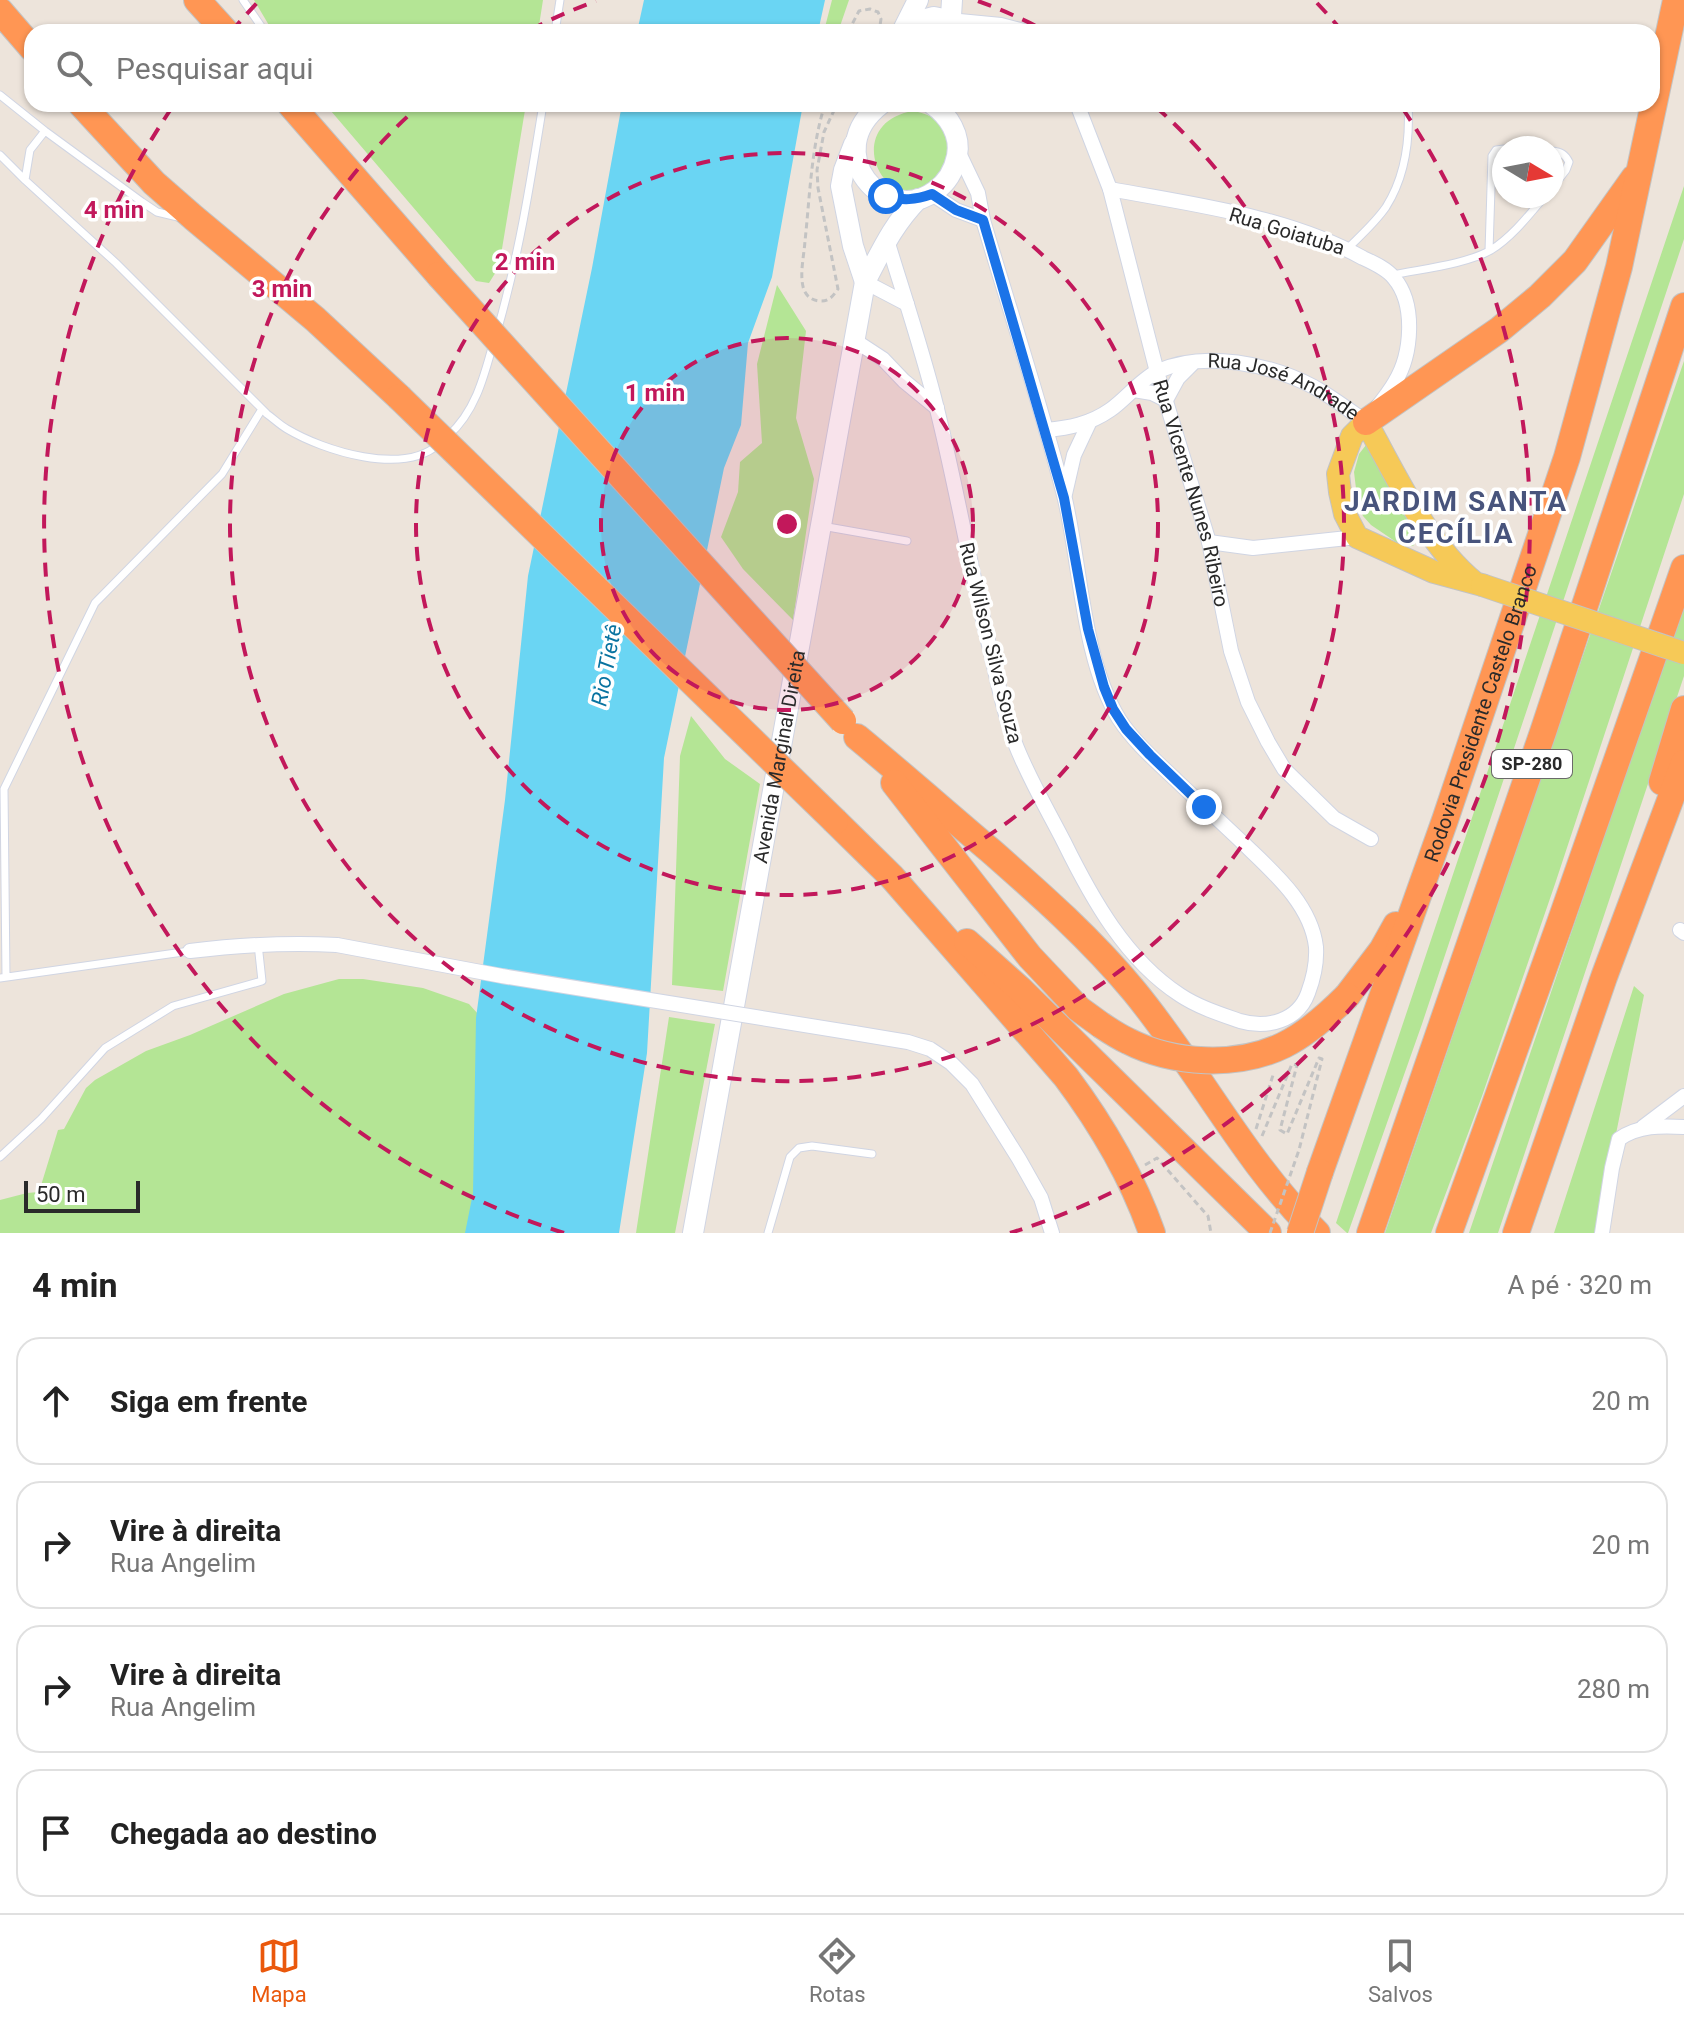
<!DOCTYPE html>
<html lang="pt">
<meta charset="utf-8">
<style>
:root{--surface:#fff;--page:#f2f2f2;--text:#222;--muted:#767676;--line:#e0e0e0;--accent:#ea580c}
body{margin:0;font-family:Roboto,sans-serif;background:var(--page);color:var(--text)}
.compass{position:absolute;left:1492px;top:136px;width:72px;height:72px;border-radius:50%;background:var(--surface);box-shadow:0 2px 6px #0004;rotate:100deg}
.scale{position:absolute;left:24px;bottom:20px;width:116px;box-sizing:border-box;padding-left:8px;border:4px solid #2a2a2a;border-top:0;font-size:22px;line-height:28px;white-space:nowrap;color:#2a2a2a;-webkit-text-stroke:6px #fff;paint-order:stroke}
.stop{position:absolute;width:24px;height:24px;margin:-18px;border:6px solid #1a73e8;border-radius:50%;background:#fff}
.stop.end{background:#1a73e8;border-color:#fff;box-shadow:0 2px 8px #0008}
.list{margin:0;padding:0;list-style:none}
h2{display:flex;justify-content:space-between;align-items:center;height:104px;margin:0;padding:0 32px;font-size:34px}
h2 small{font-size:26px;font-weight:400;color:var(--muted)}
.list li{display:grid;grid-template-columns:52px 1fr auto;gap:24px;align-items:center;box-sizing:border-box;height:128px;margin:0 16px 16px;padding:0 16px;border:2px solid var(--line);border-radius:24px}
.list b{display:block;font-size:30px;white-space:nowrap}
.list p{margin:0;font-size:26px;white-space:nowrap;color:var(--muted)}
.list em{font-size:26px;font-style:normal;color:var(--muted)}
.icon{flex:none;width:44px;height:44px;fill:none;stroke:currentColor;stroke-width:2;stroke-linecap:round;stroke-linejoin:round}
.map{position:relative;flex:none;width:1684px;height:1233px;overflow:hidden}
.search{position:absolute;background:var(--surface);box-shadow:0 2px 6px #0004;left:24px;right:24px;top:24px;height:88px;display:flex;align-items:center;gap:20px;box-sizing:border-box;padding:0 28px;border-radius:24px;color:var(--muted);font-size:30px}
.sheet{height:680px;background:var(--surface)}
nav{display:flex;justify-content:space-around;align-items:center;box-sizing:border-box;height:112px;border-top:2px solid var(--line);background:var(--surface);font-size:22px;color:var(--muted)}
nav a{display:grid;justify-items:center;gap:4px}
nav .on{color:var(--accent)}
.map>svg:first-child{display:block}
.green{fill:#b4e595}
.water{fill:#6ad5f3}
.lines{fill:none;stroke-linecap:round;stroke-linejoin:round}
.service-casing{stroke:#d0d5e3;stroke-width:9}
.minor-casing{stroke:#d0d5e3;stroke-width:16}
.secondary-casing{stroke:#d0d5e3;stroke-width:22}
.primary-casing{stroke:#c3c3c3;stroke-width:24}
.motorway-casing{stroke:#c3c3c3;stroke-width:28}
.path{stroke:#c3c3c3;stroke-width:3;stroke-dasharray:6 4;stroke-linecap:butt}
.service{stroke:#fff;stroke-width:7}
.minor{stroke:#fff;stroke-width:14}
.secondary{stroke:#fff;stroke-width:20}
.primary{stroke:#f6c957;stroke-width:22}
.motorway{stroke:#ff9654;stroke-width:26}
.minor-bridge-casing{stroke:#d0d5e3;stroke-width:16;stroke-linecap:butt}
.primary-bridge-casing{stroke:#c3c3c3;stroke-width:24;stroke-linecap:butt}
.motorway-bridge-casing{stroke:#c3c3c3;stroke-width:28;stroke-linecap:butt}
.path-bridge{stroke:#c3c3c3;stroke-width:3;stroke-dasharray:6 4;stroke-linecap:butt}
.minor-bridge{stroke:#fff;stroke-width:14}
.primary-bridge{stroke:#f6c957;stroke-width:22}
.motorway-bridge{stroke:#ff9654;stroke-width:26}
.route{stroke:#1a73e8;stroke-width:10}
.ring{fill:none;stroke:#c2185b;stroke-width:4;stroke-dasharray:14 10}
.labels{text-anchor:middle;stroke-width:7;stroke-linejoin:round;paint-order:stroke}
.shield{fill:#fff;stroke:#6a6a6a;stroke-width:2}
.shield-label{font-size:18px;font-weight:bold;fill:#2a2a2a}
.street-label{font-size:20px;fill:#2a2a2a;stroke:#fff}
.water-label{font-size:22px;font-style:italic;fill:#0873a0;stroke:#fff}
.district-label{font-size:28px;font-weight:bold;letter-spacing:2px;fill:#48547c;stroke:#fff}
.centre{fill:#c2185b;stroke:#fff;stroke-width:4}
.ring-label{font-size:24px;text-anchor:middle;font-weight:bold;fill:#c2185b;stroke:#fff;stroke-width:7;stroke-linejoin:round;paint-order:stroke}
</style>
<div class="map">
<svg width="1684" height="1233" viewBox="0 0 1684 1233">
<rect width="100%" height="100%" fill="#ede4db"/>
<path class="green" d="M 254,0 L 543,0 L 538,32 L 273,32 Z
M 832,0 L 849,0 L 838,32 L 824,31 Z
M 325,104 L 526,104 L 499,267 L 489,283 L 476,281 Z
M 913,111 C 936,115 939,123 951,141 L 942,178 C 935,182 927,188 920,190 C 875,203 847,122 913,111 Z
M 1684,186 L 1684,239 L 1422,1024 L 1348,1233 L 1347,1233 L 1336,1223 Z
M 777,285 L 806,331 L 796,418 L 814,479 L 793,620 L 743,569 L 721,537 L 738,492 L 740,462 L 762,443 L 757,364 Z
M 1684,361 L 1684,494 L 1555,884 L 1482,1096 L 1431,1233 L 1385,1233 Z
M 1366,445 L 1418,539 L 1413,546 L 1402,546 L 1371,525 L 1363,516 L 1358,505 L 1354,472 L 1359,454 Z
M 1684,602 L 1684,676 L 1498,1233 L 1469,1233 Z
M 691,716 L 725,759 L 760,784 L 723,991 L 672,985 L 680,756 Z
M 339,979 L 363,979 L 423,988 L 469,1004 L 479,1015 L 475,1233 L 0,1233 L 0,1200 L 27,1193 L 39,1192 L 58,1130 L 64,1129 L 86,1088 L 95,1080 L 146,1051 L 190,1035 L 284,994 Z
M 1634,986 L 1644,995 L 1596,1233 L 1554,1233 Z
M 669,1017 L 715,1024 L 675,1233 L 636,1233 Z"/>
<path class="water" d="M 644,0 L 825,0 L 818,32 L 637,32 Z
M 622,104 L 803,104 L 772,277 L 748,343 L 741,425 L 724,468 L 664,758 L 647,1053 L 619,1233 L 465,1233 L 473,1193 L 476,1018 L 505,800 L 528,576 L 592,268 Z"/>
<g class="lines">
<g class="service-casing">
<path id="service" d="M 243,0 L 265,32
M 555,32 L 560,0
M 0,95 L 45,131 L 142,202 L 157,212 L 182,218
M 45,131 L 30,150 L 25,180 L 116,263 L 267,414 C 274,419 280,425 287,429 C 324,451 403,476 439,444
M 1552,151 C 1561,152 1565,154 1569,162 L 1566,170 L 1552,188
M 0,155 L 25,180
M 1347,249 C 1360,236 1375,223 1386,207 C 1405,177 1410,139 1408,104
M 1489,251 L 1492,156 L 1496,150 L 1504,149
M 1393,275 C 1421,269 1467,264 1491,250 C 1512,237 1529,215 1545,196
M 498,328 C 519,255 531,179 543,104
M 448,436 C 475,412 484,377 493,344
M 822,526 L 907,541
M 6,977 L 4,789 L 95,603 L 222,474 L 262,409
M 0,978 L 190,951
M 0,1157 L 41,1119 L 105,1048 L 173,1006 L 262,981 L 258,944
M 768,1233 L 790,1157 L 799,1148 L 812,1146 L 872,1154"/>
</g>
<g class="minor-casing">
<g id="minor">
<path d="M 949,20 L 1001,25 L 1028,32"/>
<path id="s1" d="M 1077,104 L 1110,189 L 1157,372 L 1209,542 L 1231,651 L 1248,702 L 1268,742 L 1284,769 L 1334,818 L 1371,839"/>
<path d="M 932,194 L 956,210 L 983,220"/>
<path d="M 887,240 C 904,296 923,352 937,409 C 957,490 971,572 991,653 C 998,683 1004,714 1015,743 C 1028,777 1047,809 1064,842 C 1092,899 1126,960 1180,995 C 1198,1007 1220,1014 1240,1021 C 1267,1029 1298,1021 1308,993 C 1314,977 1317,964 1316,947 C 1311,904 1273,872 1243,843 C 1221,822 1198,801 1176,780 C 1156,761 1134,742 1119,719 C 1082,659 1081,564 1064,495 C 1040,402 1010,311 983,220 L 978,193 L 958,151"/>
<path d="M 865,282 L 907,304"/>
<path d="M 854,340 L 883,359 L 904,381 L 937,408"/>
<path d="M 1134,390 L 1152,393 L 1166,400 L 1178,378 L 1192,364"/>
<path id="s2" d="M 1046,430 C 1069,428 1090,424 1110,410 C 1126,399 1140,380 1158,371 C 1205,350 1270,364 1314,387 C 1332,397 1349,410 1366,422 C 1375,409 1387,396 1395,382 C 1412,354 1416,304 1394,278 C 1387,269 1374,263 1363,258 C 1287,216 1195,205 1110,189"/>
<path d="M 1065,494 L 1074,455 L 1090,421"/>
<path d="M 1209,542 L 1253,548 L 1357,537"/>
<path d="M 1680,930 L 1684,933"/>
<path d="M 190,951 C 240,945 287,942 337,945"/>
<path d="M 854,1033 L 908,1042 L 930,1049 L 951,1063 L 972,1084 L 1019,1159 L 1041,1198 L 1052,1233"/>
<path d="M 1643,1127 L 1684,1096"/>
<path d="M 1602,1233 L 1612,1168 L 1619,1139 C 1639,1125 1661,1126 1684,1127"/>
</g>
</g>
<g class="secondary-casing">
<g id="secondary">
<path d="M 907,24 L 934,17 L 949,20"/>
<path d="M 902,32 L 918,0"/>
<path d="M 950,32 L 952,0"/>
<path d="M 881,104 C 818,153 886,228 935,191 C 948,182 954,171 957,156 C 961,135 949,116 932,104"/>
<path d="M 854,144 L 844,170 L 841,186 L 853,246 L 865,282"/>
<path id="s3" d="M 693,1233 L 865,282 C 882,250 892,226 918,199"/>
</g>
</g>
<g class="primary-casing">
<path id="primary" d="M 1474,582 C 1426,543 1396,475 1366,422 L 1352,436 L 1338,474 L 1340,492 L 1345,514 L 1357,537 L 1434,572 L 1482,585"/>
</g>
<g class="motorway-casing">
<g id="motorway">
<path d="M 197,0 L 226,32"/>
<path d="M 0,11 L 32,48"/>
<path d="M 81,104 L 154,183 L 194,218 L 315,319 L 399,397"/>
<path d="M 290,104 L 439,275"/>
<path d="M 1366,422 L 1499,330 L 1540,296 L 1575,261 L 1634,178"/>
<path d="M 857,737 C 902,774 946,813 991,851 C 1041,895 1091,939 1134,991 C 1199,1070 1244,1161 1317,1233"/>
<path d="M 1662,782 L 1684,709"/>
<path d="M 894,783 L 1030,957 L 1079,1009 L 1101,1025"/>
<path d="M 835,821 L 892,877 L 1066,1077 C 1102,1125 1132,1176 1152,1233"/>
<path d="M 967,942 L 1021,990 L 1268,1233"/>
<path d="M 1347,996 L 1382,950 L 1396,925"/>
<path id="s4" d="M 1320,1172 L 1445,820 L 1567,457 L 1619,267 L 1676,0"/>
<path d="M 1370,1233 L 1543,732 L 1684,306"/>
<path d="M 1449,1233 L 1560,923 L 1684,568"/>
<path d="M 1516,1233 L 1604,977 L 1684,763"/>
</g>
</g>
<path class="path" d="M 848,32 L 859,11 L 870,9 L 878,12 L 881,19 L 879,32
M 825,104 C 811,148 810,195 805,241 C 804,256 799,276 804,290 C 807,297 812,300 819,301 C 829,302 833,296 838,289 L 818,188 L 817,170 L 824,132 L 837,104
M 1256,1129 L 1274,1072
M 1262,1136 L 1292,1064 L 1297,1065 L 1280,1130 L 1287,1134 L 1319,1058 L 1322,1059 L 1299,1150
M 1145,1165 L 1157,1158 L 1208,1216 L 1211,1233"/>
<use href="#service" class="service"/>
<use href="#minor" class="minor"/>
<use href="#secondary" class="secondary"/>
<use href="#primary" class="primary"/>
<use href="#motorway" class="motorway"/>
<g class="minor-bridge-casing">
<path id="minor-bridge" d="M 337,945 L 502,976 L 854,1033"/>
</g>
<g class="primary-bridge-casing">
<path id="primary-bridge" d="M 1482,585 L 1684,653"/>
</g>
<g class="motorway-bridge-casing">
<path id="motorway-bridge" d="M 439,275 L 843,721
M 399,397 L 835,821
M 1101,1025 C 1110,1031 1119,1037 1128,1041 C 1173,1064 1237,1068 1284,1045 C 1308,1033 1328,1015 1347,996
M 1300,1233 L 1320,1172"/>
</g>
<path class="path-bridge" d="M 1270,1233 L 1299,1150"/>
<use href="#minor-bridge" class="minor-bridge"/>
<use href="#primary-bridge" class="primary-bridge"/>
<use href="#motorway-bridge" class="motorway-bridge"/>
</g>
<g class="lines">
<path class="route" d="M 886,196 C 903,201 915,200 932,194 L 956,210 L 983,220 L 1064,498 L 1088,629 L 1104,687 L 1113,709 L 1126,729 L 1150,755 L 1204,807"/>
</g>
<circle cx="787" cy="524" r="186" fill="#c2185b" fill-opacity=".12"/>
<g class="ring">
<circle cx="787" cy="524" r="186"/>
<circle cx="787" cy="524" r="371"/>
<path d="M530 30A557 557 0 0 1 596 1M978 1A557 557 0 0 1 1044 30M1156 107A557 557 0 1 1 418 107"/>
<path d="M564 1233A743 743 0 0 1 171 109M231 32A743 743 0 0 1 257 3M1317 3A743 743 0 0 1 1343 32M1403 109A743 743 0 0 1 1010 1233"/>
</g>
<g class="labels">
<rect class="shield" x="1492" y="750" width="80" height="28" rx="6"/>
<g class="shield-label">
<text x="1532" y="770">SP-280</text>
</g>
<g class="street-label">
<text transform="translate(1287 231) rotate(17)" y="7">Rua Goiatuba</text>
<text dy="7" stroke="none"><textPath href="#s2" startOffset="262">Rua José Andrade</textPath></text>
<text dy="7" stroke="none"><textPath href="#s1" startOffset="406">Rua Vicente Nunes Ribeiro</textPath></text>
<text transform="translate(991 643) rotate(76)" y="7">Rua Wilson Silva Souza</text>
<text dy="7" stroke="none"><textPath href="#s4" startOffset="486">Rodovia Presidente Castelo Branco</textPath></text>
<text dy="7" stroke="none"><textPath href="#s3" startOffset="484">Avenida Marginal Direita</textPath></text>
</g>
<g class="water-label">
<text transform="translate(606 665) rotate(-79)" y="8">Rio Tietê</text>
</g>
<g class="district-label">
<text x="1456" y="511">JARDIM SANTA<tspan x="1456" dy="32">CECÍLIA</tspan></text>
</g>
</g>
<circle cx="787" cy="524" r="12" class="centre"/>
<g class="ring-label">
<text x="114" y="218">4 min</text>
<text x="525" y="270">2 min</text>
<text x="282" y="297">3 min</text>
<text x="655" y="401">1 min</text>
</g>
</svg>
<svg class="compass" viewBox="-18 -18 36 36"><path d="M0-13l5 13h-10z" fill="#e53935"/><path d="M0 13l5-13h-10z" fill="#767676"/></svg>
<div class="scale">50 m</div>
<div class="stop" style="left:886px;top:196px"></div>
<div class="stop end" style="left:1204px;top:807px"></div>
<div class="search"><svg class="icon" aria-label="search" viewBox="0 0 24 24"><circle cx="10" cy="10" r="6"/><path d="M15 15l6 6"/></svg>Pesquisar aqui</div>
</div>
<section class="sheet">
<h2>4 min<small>A pé · 320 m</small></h2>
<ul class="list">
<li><svg class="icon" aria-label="ahead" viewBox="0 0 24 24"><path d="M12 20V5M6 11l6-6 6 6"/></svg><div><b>Siga em frente</b></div><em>20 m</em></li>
<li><svg class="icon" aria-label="right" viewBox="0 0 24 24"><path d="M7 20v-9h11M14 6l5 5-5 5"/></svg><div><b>Vire à direita</b><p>Rua Angelim</p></div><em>20 m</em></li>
<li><svg class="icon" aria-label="right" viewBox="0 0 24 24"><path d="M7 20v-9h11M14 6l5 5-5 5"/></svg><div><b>Vire à direita</b><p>Rua Angelim</p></div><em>280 m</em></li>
<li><svg class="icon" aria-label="arrive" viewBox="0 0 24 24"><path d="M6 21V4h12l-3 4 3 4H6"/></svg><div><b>Chegada ao destino</b></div></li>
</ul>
</section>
<nav>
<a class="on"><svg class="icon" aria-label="map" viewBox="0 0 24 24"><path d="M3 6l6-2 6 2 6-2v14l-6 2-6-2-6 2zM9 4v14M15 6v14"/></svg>Mapa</a>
<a><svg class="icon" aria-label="directions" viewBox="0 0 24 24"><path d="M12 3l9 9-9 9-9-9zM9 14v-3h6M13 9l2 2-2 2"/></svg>Rotas</a>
<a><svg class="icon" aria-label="saved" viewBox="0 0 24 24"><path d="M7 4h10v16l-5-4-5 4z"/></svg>Salvos</a>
</nav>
